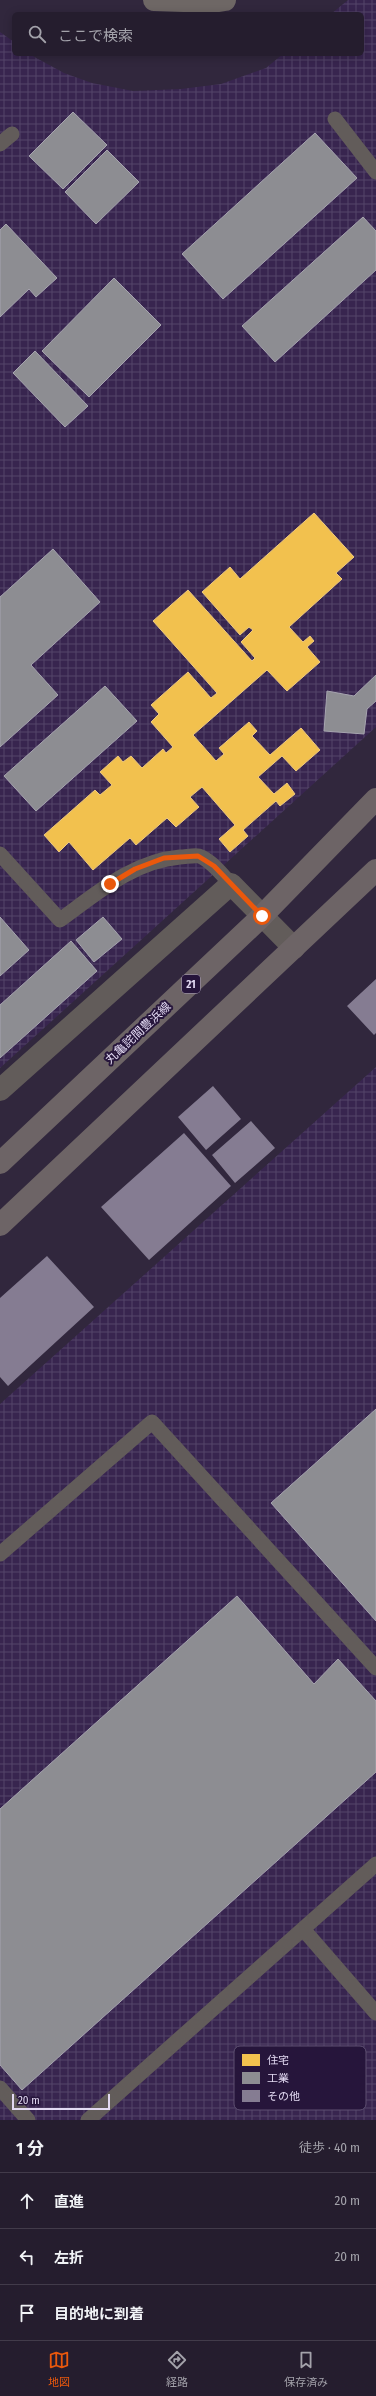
<!DOCTYPE html>
<html lang="ja">
<meta charset="utf-8">
<style>
:root{--surface:#251d2e;--page:#312a3a;--text:#f1f3f6;--muted:#a3a2aa;--line:#423b4a;--accent:#ea580c}
body{margin:0;font-family:"Fira Sans Condensed","Noto Sans JP",sans-serif;background:var(--page);color:var(--text)}
.scale{position:absolute;left:12px;bottom:10px;width:98px;box-sizing:border-box;padding-left:4px;border:2px solid #e2d9f2;border-top:0;font-size:11px;line-height:14px;white-space:nowrap;color:#e2d9f2;-webkit-text-stroke:3px #26153b;paint-order:stroke}
.stop{position:absolute;width:12px;height:12px;margin:-9px;border:3px solid #ea580c;border-radius:50%;background:#fff}
.stop.end{background:#ea580c;border-color:#fff;box-shadow:0 1px 4px #0008}
.list{margin:0;padding:0;list-style:none}
h2{display:flex;justify-content:space-between;align-items:center;height:52px;margin:0;padding:0 16px;font-size:17px}
h2 small{font-size:13px;font-weight:400;color:var(--muted)}
.list li{display:grid;grid-template-columns:26px 1fr auto;gap:12px;align-items:center;box-sizing:border-box;height:56px;padding:0 16px;border-top:1px solid var(--line)}
.list b{display:block;font-size:15px;white-space:nowrap}
.list em{font-size:13px;font-style:normal;color:var(--muted)}
.icon{flex:none;width:22px;height:22px;fill:none;stroke:currentColor;stroke-width:2;stroke-linecap:round;stroke-linejoin:round}
.map{position:relative;flex:none;width:376px;height:2120px;overflow:hidden}
.search{position:absolute;background:var(--surface);box-shadow:0 2px 10px #0003;left:12px;right:12px;top:12px;height:44px;display:flex;align-items:center;gap:10px;box-sizing:border-box;padding:0 14px;border-radius:6px;color:var(--muted);font-size:15px}
.sheet{height:220px;background:var(--surface)}
nav{display:flex;justify-content:space-around;align-items:center;box-sizing:border-box;height:56px;border-top:1px solid var(--line);background:var(--surface);font-size:11px;color:var(--muted)}
nav a{display:grid;justify-items:center;gap:2px}
nav .on{color:var(--accent)}
.map>svg:first-child{display:block}
.industrial{fill:url(#industrial-grid)}
.homes{fill:#f2c14e;stroke:#edc87f}
.industry{fill:#8d8d92;stroke:#a6a4af}
.building{fill:#857c92}
.lines{fill:none;stroke-linecap:round;stroke-linejoin:round}
.lane{stroke:#625c5a;stroke-width:15}
.street{stroke:#625c5a;stroke-width:22}
.secondary{stroke:#6e6765;stroke-width:22}
.primary{stroke:#6d6466;stroke-width:22}
.route{stroke:#ea580c;stroke-width:5}
.labels{text-anchor:middle;stroke-width:4;stroke-linejoin:round;paint-order:stroke}
.shield{fill:#26153b;stroke:#aa9ebb;stroke-width:1}
.shield-label{font-size:11px;font-weight:bold;fill:#e2d9f2}
.street-label{font-size:12px;fill:#e2d9f2;stroke:#26153b}
.key{fill:#26153b;stroke:#5e5072;stroke-width:1}
.key-label{font-size:11px;fill:#e2d9f2}
</style>
<div class="map">
<svg width="376" height="2120" viewBox="0 0 376 2120">
<defs>
<pattern id="industrial-grid" width="8" height="8" patternUnits="userSpaceOnUse"><rect width="8" height="8" fill="#38254f"/><path d="M0 4h8M4 0v8" fill="none" stroke="#544469"/></pattern>
</defs>
<rect width="100%" height="100%" fill="#31273d"/>
<path class="industrial" d="M 348,0 L 376,0 L 376,727 L 0,1068 L 0,32 L 14,42 L 14,54 L 29,54 L 64,73 L 92,83 L 133,91 L 181,89 L 221,84 L 266,68 L 283,54 L 362,54 L 362,14 L 331,14 Z
M 376,1067 L 376,2120 L 0,2120 L 0,1404 Z"/>
<path class="homes" d="M 314,513 L 354,557 L 336,573 L 342,579 L 289,627 L 303,642 L 310,636 L 314,641 L 307,647 L 320,662 L 287,691 L 267,670 L 193,735 L 216,761 L 224,754 L 219,748 L 249,722 L 257,731 L 252,736 L 270,755 L 301,728 L 320,750 L 296,771 L 282,756 L 258,777 L 274,794 L 287,783 L 295,794 L 280,806 L 276,801 L 243,830 L 248,836 L 230,852 L 219,839 L 235,825 L 202,787 L 190,797 L 199,807 L 176,827 L 167,818 L 136,845 L 130,838 L 93,870 L 69,842 L 59,852 L 44,835 L 95,790 L 100,795 L 112,785 L 100,772 L 118,756 L 123,762 L 131,756 L 142,768 L 163,749 L 166,753 L 173,747 L 151,722 L 159,714 L 151,705 L 188,672 L 211,698 L 217,693 L 153,621 L 188,590 L 252,661 L 255,658 L 241,642 L 253,630 L 249,627 L 240,635 L 202,592 L 230,567 L 240,579 Z"/>
<path class="industry" d="M 73,112 L 107,145 L 63,189 L 29,156 Z
M 315,133 L 357,178 L 223,299 L 182,254 Z
M 107,150 L 139,182 L 96,224 L 65,192 Z
M 363,217 L 376,231 L 376,270 L 275,362 L 242,326 Z
M 6,224 L 57,278 L 36,297 L 29,289 L 0,317 L 0,230 Z
M 114,278 L 161,325 L 89,397 L 42,351 Z
M 35,351 L 88,406 L 65,427 L 13,373 Z
M 53,549 L 100,602 L 31,665 L 58,695 L 0,747 L 0,597 Z
M 376,675 L 376,701 L 367,709 L 364,734 L 324,731 L 327,691 L 354,696 Z
M 105,686 L 137,721 L 36,811 L 4,776 Z
M 0,917 L 29,950 L 0,976 Z
M 103,917 L 122,939 L 94,962 L 76,940 Z
M 71,941 L 97,971 L 0,1058 L 0,1005 Z
M 376,1409 L 376,1621 L 271,1503 Z
M 237,1596 L 314,1684 L 338,1659 L 376,1701 L 376,1772 L 22,2090 L 0,2065 L 0,1809 Z"/>
<path class="building" d="M 376,979 L 376,1033 L 374,1035 L 347,1006 Z
M 213,1086 L 241,1119 L 206,1150 L 178,1117 Z
M 251,1121 L 275,1148 L 235,1183 L 212,1155 Z
M 184,1133 L 231,1186 L 149,1260 L 101,1207 Z
M 47,1256 L 94,1307 L 8,1386 L 0,1377 L 0,1298 Z"/>
<g class="lines">
<path class="lane" d="M 335,119 L 376,172
M 0,144 L 12,134
M 0,854 L 60,920 C 96,894 133,861 180,857 C 185,857 194,855 199,856 C 211,860 222,875 231,884
M 0,1554 L 152,1422 L 376,1668
M 303,1929 L 376,2013
M 0,2088 L 28,2120
M 88,2120 L 376,1864"/>
<path class="street" d="M 0,1090 L 231,884 L 294,948"/>
<path class="secondary" d="M 154,0 L 213,2 L 225,0"/>
<path class="primary" d="M 0,1163 L 258,920 L 376,799
M 0,1225 L 376,870"/>
</g>
<g class="lines">
<path class="route" d="M 110,884 L 135,869 L 164,858 L 198,856 L 214,866 L 262,916"/>
</g>
<g class="labels">
<rect class="shield" x="182" y="975" width="18" height="18" rx="3"/>
<g class="shield-label">
<text x="191" y="988">21</text>
</g>
<g class="street-label">
<text transform="translate(138 1033) rotate(-43)" y="4">丸亀詫間豊浜線</text>
</g>
</g>
<rect x="234" y="2046" width="132" height="64" rx="6" class="key"/>
<rect x="242" y="2054" width="18" height="12" fill="#f2c14e"/>
<rect x="242" y="2072" width="18" height="12" fill="#8d8d92"/>
<rect x="242" y="2090" width="18" height="12" fill="#857c92"/>
<g class="key-label">
<text x="267" y="2064">住宅</text>
<text x="267" y="2082">工業</text>
<text x="267" y="2100">その他</text>
</g>
</svg>
<div class="scale">20 m</div>
<div class="stop" style="left:262px;top:916px"></div>
<div class="stop end" style="left:110px;top:884px"></div>
<div class="search"><svg class="icon" aria-label="search" viewBox="0 0 24 24"><circle cx="10" cy="10" r="6"/><path d="M15 15l6 6"/></svg>ここで検索</div>
</div>
<section class="sheet">
<h2>1 分<small>徒歩 · 40 m</small></h2>
<ul class="list">
<li><svg class="icon" aria-label="ahead" viewBox="0 0 24 24"><path d="M12 20V5M6 11l6-6 6 6"/></svg><div><b>直進</b></div><em>20 m</em></li>
<li><svg class="icon" aria-label="left" viewBox="0 0 24 24"><path d="M17 20v-9H6M10 6l-5 5 5 5"/></svg><div><b>左折</b></div><em>20 m</em></li>
<li><svg class="icon" aria-label="arrive" viewBox="0 0 24 24"><path d="M6 21V4h12l-3 4 3 4H6"/></svg><div><b>目的地に到着</b></div></li>
</ul>
</section>
<nav>
<a class="on"><svg class="icon" aria-label="map" viewBox="0 0 24 24"><path d="M3 6l6-2 6 2 6-2v14l-6 2-6-2-6 2zM9 4v14M15 6v14"/></svg>地図</a>
<a><svg class="icon" aria-label="directions" viewBox="0 0 24 24"><path d="M12 3l9 9-9 9-9-9zM9 14v-3h6M13 9l2 2-2 2"/></svg>経路</a>
<a><svg class="icon" aria-label="saved" viewBox="0 0 24 24"><path d="M7 4h10v16l-5-4-5 4z"/></svg>保存済み</a>
</nav>
